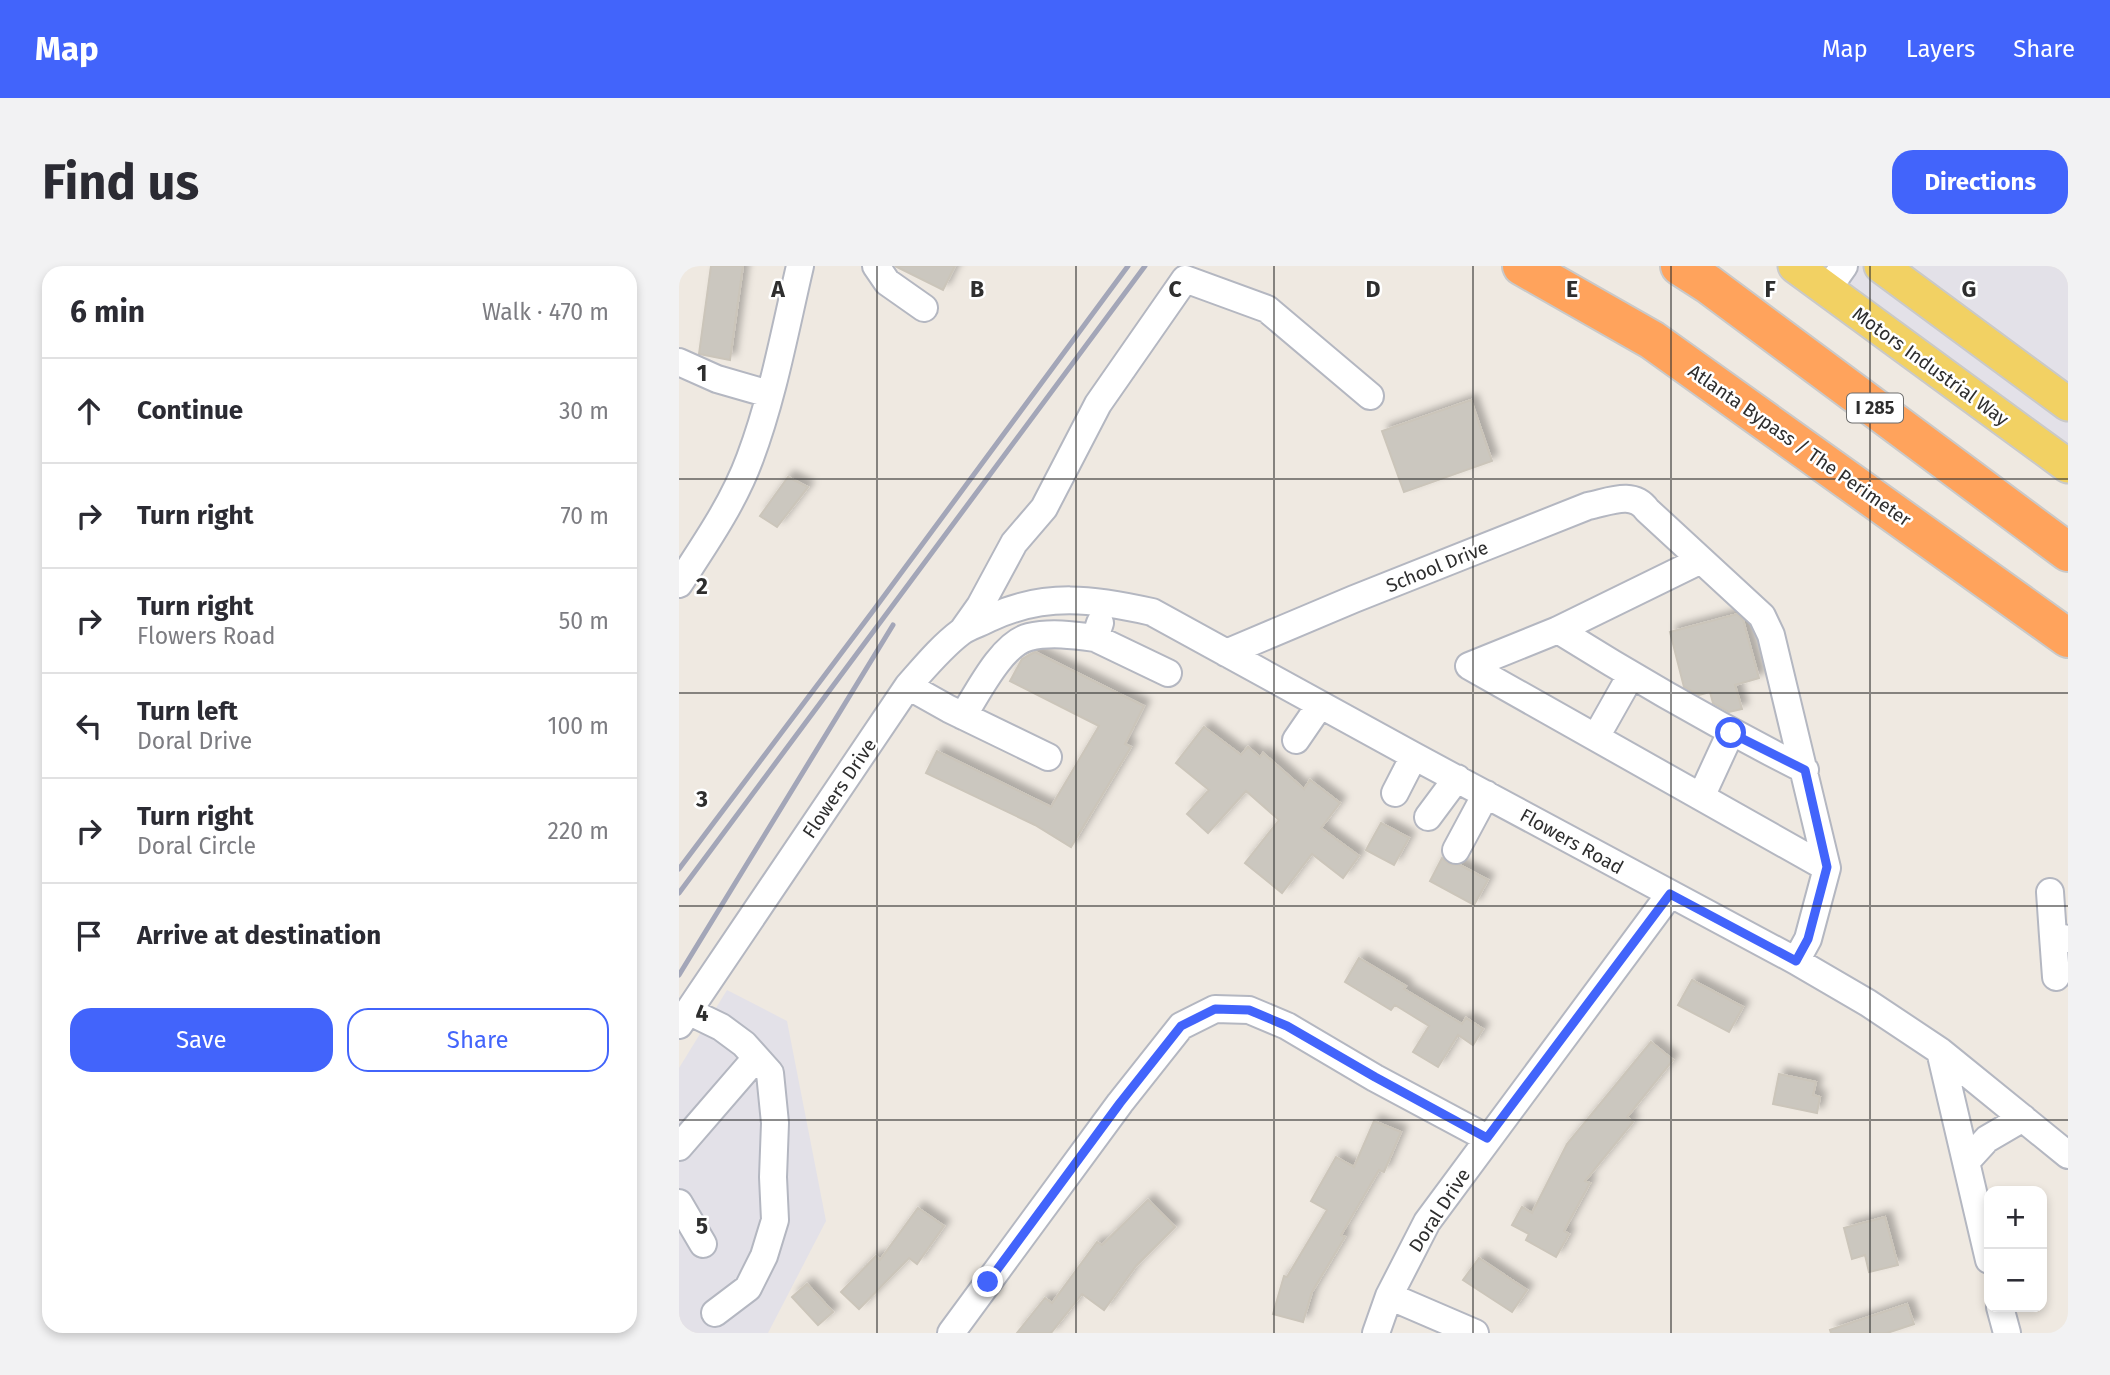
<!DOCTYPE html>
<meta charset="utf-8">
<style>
:root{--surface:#fff;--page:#f2f2f3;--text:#2b2b33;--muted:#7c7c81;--line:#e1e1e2;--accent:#4264fb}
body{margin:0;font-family:"Fira Sans",sans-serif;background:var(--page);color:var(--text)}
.controls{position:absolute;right:21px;bottom:21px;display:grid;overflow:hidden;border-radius:14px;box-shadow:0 4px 10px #0003}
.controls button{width:63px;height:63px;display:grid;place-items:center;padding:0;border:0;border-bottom:2px solid var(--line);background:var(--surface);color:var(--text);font:35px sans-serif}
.stop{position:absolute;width:21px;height:21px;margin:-16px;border:5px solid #4264fb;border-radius:50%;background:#fff}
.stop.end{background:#4264fb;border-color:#fff;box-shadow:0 2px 7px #0008}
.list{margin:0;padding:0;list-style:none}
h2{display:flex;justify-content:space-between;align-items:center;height:91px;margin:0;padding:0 28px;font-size:30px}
h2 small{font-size:23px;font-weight:400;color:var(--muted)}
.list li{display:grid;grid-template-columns:46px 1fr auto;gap:21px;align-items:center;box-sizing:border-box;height:105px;padding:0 28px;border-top:2px solid var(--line)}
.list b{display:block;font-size:26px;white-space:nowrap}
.list p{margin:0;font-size:23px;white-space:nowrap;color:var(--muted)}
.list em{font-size:23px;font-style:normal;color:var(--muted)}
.actions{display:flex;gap:14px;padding:21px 28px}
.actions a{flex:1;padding:16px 0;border:2px solid var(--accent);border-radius:21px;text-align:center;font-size:24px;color:var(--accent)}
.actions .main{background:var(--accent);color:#fff}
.icon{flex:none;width:38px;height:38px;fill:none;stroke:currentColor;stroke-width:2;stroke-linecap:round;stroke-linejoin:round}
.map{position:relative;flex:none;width:1389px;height:1067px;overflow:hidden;border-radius:21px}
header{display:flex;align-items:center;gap:42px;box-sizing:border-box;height:98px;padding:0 35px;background:var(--accent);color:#fff}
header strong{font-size:33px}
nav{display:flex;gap:38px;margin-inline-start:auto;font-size:24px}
.intro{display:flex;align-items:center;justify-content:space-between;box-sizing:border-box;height:168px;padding:0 42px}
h1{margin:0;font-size:49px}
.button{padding:18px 32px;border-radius:21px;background:var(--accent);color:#fff;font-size:24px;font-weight:700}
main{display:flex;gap:42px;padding:0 42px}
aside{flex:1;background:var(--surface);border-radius:21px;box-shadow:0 4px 10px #0003}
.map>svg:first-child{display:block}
.industrial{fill:#e3e1e8}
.building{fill:#cbc7bf;stroke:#cbc5ba;stroke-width:2;filter:url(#shadow)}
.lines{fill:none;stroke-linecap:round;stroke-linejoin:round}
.minor-casing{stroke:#b4b7c1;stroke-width:30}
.major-casing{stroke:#c9c9c9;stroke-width:37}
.highway-casing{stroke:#c9c9c9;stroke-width:42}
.minor{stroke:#fff;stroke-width:26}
.major{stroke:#f2d163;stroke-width:33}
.highway{stroke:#ffa35c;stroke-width:38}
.rail{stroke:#a3a6b8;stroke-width:5}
.route{stroke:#4264fb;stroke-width:9}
.grid{fill:none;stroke:#2e2e2e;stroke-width:2;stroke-opacity:0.55}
.labels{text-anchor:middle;stroke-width:5;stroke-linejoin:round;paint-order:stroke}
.shield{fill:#fff;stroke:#6d6d6d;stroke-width:2}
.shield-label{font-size:18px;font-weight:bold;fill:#2e2e2e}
.street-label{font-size:19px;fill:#2e2e2e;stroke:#fff}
.grid-label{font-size:23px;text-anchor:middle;font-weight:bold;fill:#2e2e2e;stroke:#fff;stroke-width:5;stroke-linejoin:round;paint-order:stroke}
</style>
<header>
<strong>Map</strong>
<nav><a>Map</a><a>Layers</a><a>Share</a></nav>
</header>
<div class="intro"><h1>Find us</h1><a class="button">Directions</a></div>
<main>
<aside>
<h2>6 min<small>Walk · 470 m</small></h2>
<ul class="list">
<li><svg class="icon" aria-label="ahead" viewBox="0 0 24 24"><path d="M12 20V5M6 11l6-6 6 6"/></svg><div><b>Continue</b></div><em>30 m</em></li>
<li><svg class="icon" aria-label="right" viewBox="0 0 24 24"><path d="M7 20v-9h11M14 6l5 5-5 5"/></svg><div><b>Turn right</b></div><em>70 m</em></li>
<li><svg class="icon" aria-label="right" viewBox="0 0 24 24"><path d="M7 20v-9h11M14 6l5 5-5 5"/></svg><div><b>Turn right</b><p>Flowers Road</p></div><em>50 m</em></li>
<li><svg class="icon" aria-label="left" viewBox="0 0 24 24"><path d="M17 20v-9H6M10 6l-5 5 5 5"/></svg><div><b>Turn left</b><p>Doral Drive</p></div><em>100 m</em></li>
<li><svg class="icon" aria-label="right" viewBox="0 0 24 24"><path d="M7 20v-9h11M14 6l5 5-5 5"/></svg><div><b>Turn right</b><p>Doral Circle</p></div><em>220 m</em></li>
<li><svg class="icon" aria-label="arrive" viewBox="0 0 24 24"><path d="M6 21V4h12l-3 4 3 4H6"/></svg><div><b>Arrive at destination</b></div></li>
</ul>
<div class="actions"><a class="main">Save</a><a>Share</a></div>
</aside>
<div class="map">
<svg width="1389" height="1067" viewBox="0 0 1389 1067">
<defs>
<filter id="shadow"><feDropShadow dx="6" dy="-6" stdDeviation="3.5" flood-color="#0004"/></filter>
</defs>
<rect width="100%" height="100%" fill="#efe9e1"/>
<path class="industrial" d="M 1103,0 L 1389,0 L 1389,213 Z
M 48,724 L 108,755 L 147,955 L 89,1067 L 0,1067 L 0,802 Z"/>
<path class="building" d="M 32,0 L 64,0 L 51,94 L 20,88 Z
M 216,0 L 276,0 L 264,24 Z
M 792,134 L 813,195 L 725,226 L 703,165 Z
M 109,211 L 129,221 L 98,261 L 81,250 Z
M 1058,348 L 1064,354 L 1080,412 L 1056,419 L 1063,443 L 1050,446 L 1034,437 L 1031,426 L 1020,429 L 1005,421 L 991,366 Z
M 356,386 L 465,440 L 446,478 L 452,481 L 392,581 L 356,559 L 247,507 L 258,485 L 372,541 L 420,460 L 331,415 L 343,393 Z
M 525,461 L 562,489 L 569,481 L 581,491 L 584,487 L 625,523 L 631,514 L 661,537 L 642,562 L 680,590 L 664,612 L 633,588 L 603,627 L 566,597 L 600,554 L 567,525 L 529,567 L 508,548 L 530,524 L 497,497 Z
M 702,557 L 730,572 L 715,599 L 687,584 Z
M 763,592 L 770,598 L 781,599 L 809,614 L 795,639 L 751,615 Z
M 680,692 L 727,720 L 725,723 L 783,758 L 787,752 L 804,763 L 794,779 L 779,769 L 759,801 L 734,786 L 750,760 L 716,739 L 712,744 L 666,716 Z
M 1013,714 L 1064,741 L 1050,766 L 999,739 Z
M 972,776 L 994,794 L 948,851 L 954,856 L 906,915 L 911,917 L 885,965 L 890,968 L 877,991 L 847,974 L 850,968 L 833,959 L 843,941 L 853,947 L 888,878 Z
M 1100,808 L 1137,816 L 1134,829 L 1141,831 L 1138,847 L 1094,838 Z
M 695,855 L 722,866 L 705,906 L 700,904 L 662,969 L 666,971 L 633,1026 L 624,1056 L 594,1048 L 605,1010 L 608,1011 L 648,944 L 632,935 L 657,891 L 675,901 Z
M 469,934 L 496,961 L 457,1000 L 425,1044 L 403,1028 L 372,1067 L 338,1067 L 366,1032 L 373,1037 L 418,976 L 423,979 Z
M 239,942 L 265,960 L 238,998 L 230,992 L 180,1043 L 162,1026 L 197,990 L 201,994 Z
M 1206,951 L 1219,999 L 1190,1006 L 1186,989 L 1173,993 L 1165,962 Z
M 800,992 L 848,1024 L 833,1046 L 784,1014 Z
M 128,1018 L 154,1046 L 139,1059 L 113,1031 Z
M 1228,1038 L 1235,1058 L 1208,1067 L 1152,1067 L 1151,1064 Z"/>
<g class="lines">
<g class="minor-casing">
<path id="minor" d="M 197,0 L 208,16 L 245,42
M 1148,24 L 1165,0
M 0,96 L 38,113 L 90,128
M 1022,294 L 879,364 L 790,400 L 1148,602
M 0,318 C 26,278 54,238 71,192 C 94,131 106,64 121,0
M 421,357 L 416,372 L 489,407
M 284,364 L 301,340 L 335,277 L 365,242 L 419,138 L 506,13 L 588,43 L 691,130
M 879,364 C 959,414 1041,461 1126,504
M 547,387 L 675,333 L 909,240 C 930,236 954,224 968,244 L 1083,350 L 1092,369 L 1148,602 L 1129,673 L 1117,695
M 229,420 L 270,443 L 369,491
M 284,450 C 298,428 323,377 350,371 C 371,366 394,369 416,372
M 917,471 L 952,409
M 617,474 L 641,439
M 716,527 L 735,490
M 1022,531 L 1052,466
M 749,551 L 778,512
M 777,584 L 807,528
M 1371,626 L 1374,670
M 1377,711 L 1374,670 L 1389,673
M 9,745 L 42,761 L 65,778 L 91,807 L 96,857 L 94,911 L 96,954 L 85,990 L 69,1022 L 36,1047
M 0,759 L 229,420 C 245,402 262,381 282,366 C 290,360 302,357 311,352 C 366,326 416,333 473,346 L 735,490 L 1117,695 L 1189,737 L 1261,785 L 1389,889
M 1261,785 L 1310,994
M 0,881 L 77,792
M 1287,896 L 1308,873 L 1344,852
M 0,937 L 24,978
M 710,1030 L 796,1067
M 1321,1041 L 1328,1067
M 272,1067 L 441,837 L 502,760 L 536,743 L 570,744 L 608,760 L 696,812 L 808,872
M 697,1067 L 710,1030 L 748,956 L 991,628"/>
</g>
<g class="major-casing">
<path id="major" d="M 1116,0 L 1389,200
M 1202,0 L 1389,138"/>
</g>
<g class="highway-casing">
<path id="highway" d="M 843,0 L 973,74 L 1389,372
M 1001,0 L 1029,18 L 1389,286"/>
</g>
<use href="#minor" class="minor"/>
<use href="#major" class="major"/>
<use href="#highway" class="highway"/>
<path class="rail" d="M 0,603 L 194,345 L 449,0
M 0,627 L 466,0
M 0,709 L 214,359"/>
</g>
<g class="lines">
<path class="route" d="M 309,1016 L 441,837 L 502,760 L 536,743 L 570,744 L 608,760 L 696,811 L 808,872 L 991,628 L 1117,695 L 1129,673 L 1148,601 L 1126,504 L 1052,467"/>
</g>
<path class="grid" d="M 198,0 L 198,1067M 397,0 L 397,1067M 595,0 L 595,1067M 794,0 L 794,1067M 992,0 L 992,1067M 1191,0 L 1191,1067M 0,213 L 1389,213M 0,427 L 1389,427M 0,640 L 1389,640M 0,854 L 1389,854"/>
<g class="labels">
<rect class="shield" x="1168" y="127.5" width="56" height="29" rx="5"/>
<g class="shield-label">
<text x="1196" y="148">I 285</text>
</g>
<g class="street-label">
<text transform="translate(1252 100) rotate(36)" y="7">Motors Industrial Way</text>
<text transform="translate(1121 179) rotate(35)" y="7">Atlanta Bypass / The Perimeter</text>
<text transform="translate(758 300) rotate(-22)" y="7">School Drive</text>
<text transform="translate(160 522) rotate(-56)" y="7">Flowers Drive</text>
<text transform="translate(893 575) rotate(29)" y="7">Flowers Road</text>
<text transform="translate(760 944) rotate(-57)" y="7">Doral Drive</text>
</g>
</g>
<g class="grid-label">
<text x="99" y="31">A</text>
<text x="298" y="31">B</text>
<text x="496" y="31">C</text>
<text x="694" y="31">D</text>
<text x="893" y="31">E</text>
<text x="1091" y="31">F</text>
<text x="1290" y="31">G</text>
<text x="23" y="115">1</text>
<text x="23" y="328">2</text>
<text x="23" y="541">3</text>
<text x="23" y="755">4</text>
<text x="23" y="968">5</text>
</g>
</svg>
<div class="controls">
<button>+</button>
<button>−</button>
</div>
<div class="stop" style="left:1052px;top:467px"></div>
<div class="stop end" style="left:309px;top:1016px"></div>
</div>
</main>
